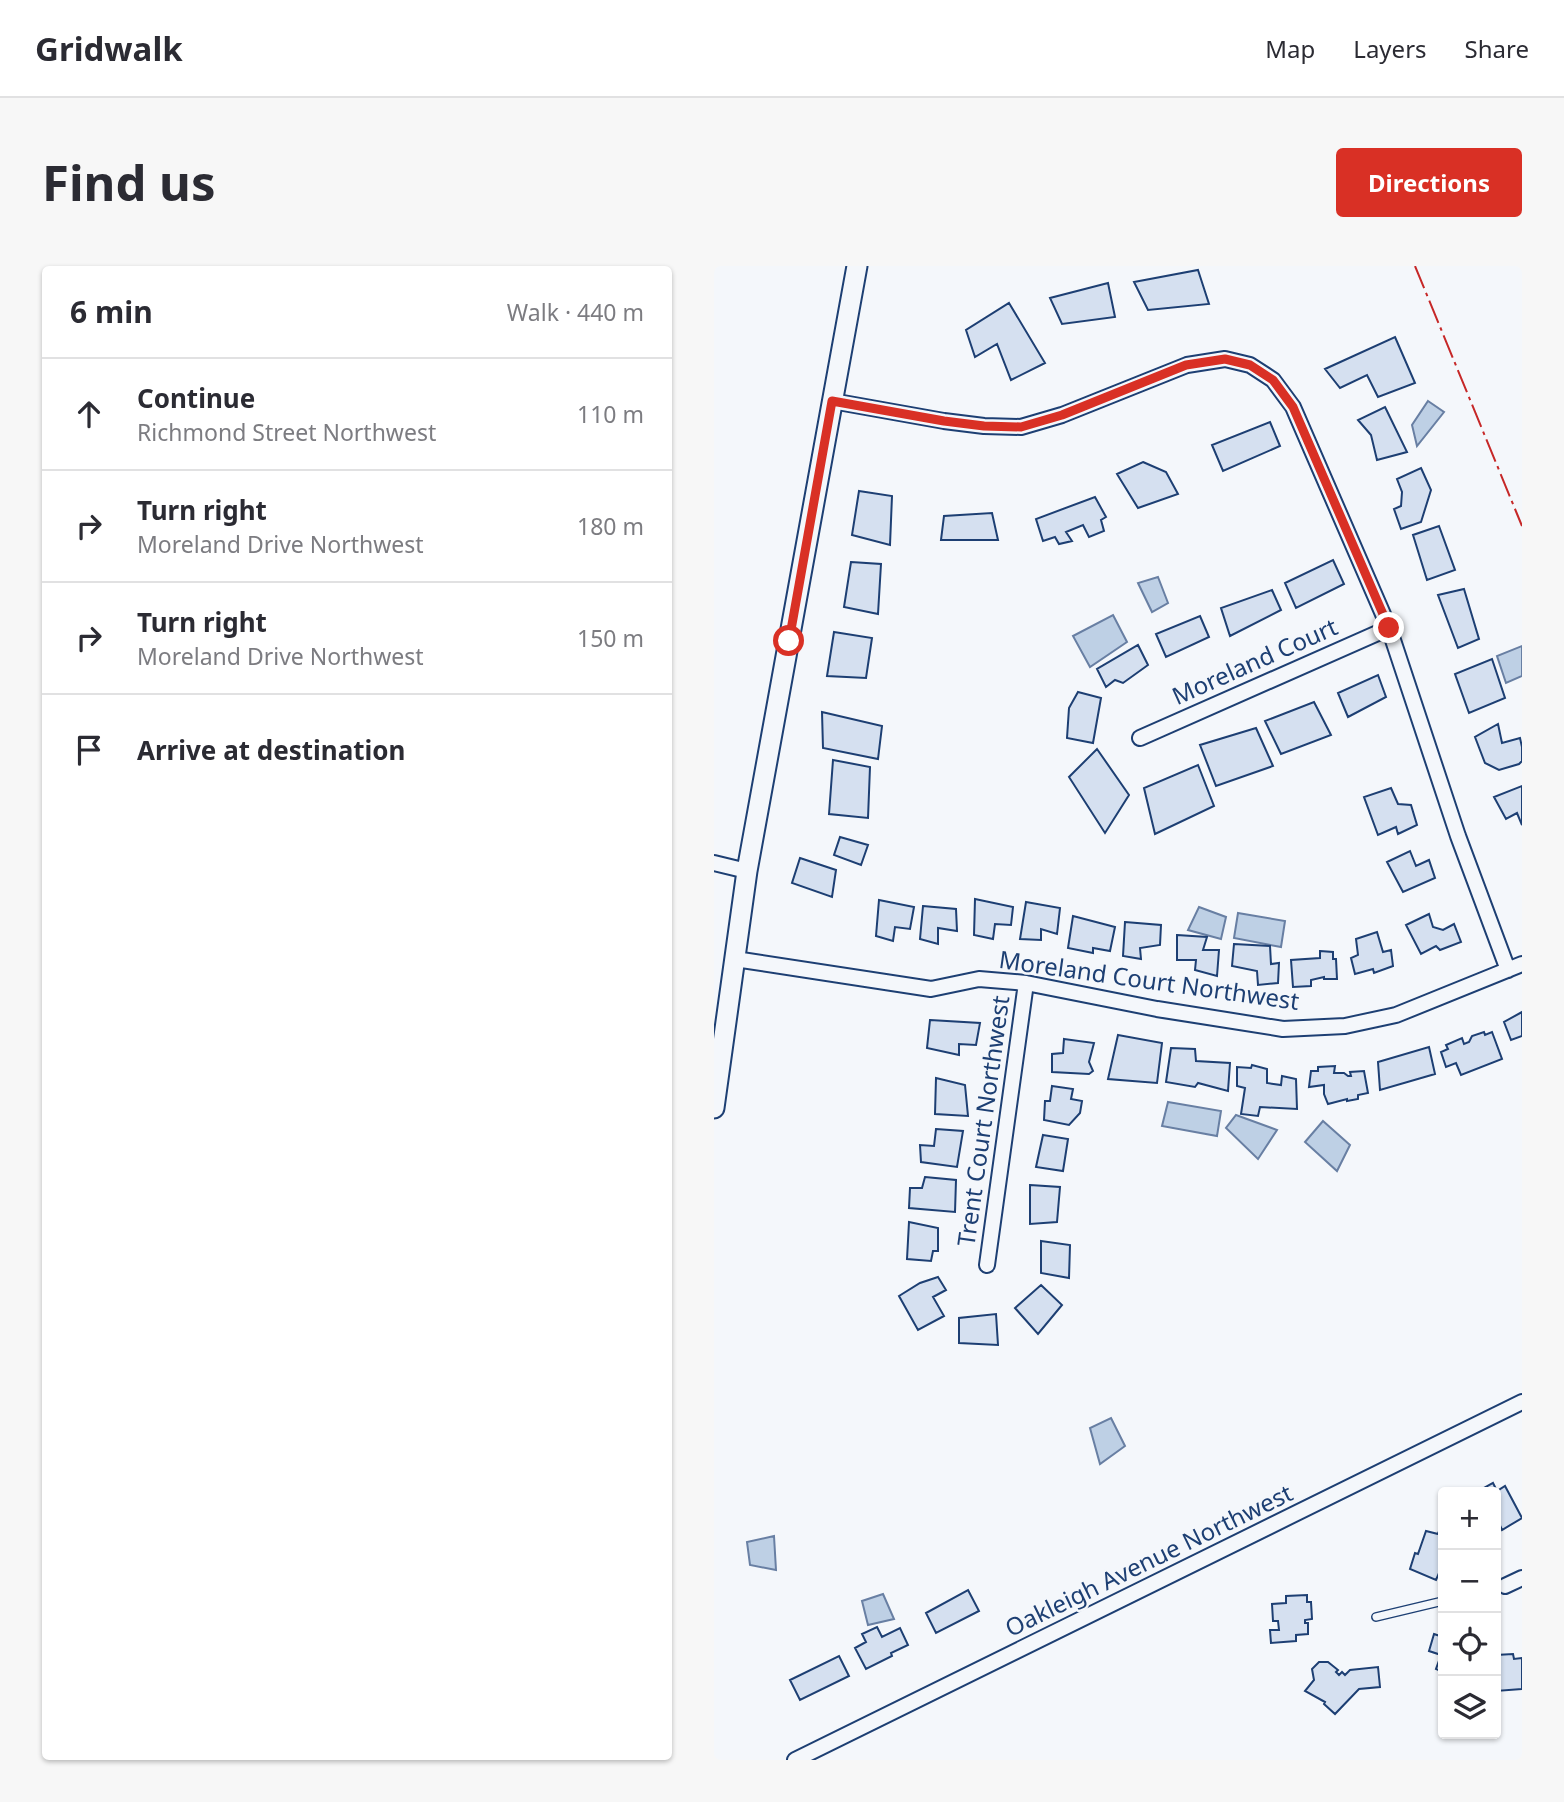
<!DOCTYPE html>
<meta charset="utf-8">
<style>
:root{--surface:#fff;--page:#f7f7f7;--text:#2b2b33;--muted:#7c7c81;--line:#e1e1e2;--accent:#d93025}
body{margin:0;font-family:"Noto Sans",sans-serif;background:var(--page);color:var(--text)}
.controls{position:absolute;right:21px;bottom:21px;display:grid;overflow:hidden;border-radius:7px;box-shadow:0 2px 5px #0004}
.controls button{width:63px;height:63px;display:grid;place-items:center;padding:0;border:0;border-bottom:2px solid var(--line);background:var(--surface);color:var(--text);font:35px sans-serif}
.stop{position:absolute;width:21px;height:21px;margin:-16px;border:5px solid #d93025;border-radius:50%;background:#fff}
.stop.end{background:#d93025;border-color:#fff;box-shadow:0 2px 7px #0008}
.list{margin:0;padding:0;list-style:none}
h2{display:flex;justify-content:space-between;align-items:center;height:91px;margin:0;padding:0 28px;font-size:30px}
h2 small{font-size:23px;font-weight:400;color:var(--muted)}
.list li{display:grid;grid-template-columns:46px 1fr auto;gap:21px;align-items:center;box-sizing:border-box;height:112px;padding:0 28px;border-top:2px solid var(--line)}
.list b{display:block;font-size:26px;white-space:nowrap}
.list p{margin:0;font-size:23px;white-space:nowrap;color:var(--muted)}
.list em{font-size:23px;font-style:normal;color:var(--muted)}
.icon{flex:none;width:38px;height:38px;fill:none;stroke:currentColor;stroke-width:2;stroke-linecap:round;stroke-linejoin:round}
.map{position:relative;flex:none;width:808px;height:1494px;overflow:hidden;border-radius:7px}
header{display:flex;align-items:center;gap:42px;box-sizing:border-box;height:98px;padding:0 35px;background:var(--surface);border-bottom:2px solid var(--line)}
header strong{font-size:33px}
nav{display:flex;gap:38px;margin-inline-start:auto;font-size:24px}
.intro{display:flex;align-items:center;justify-content:space-between;box-sizing:border-box;height:168px;padding:0 42px}
h1{margin:0;font-size:49px}
.button{padding:18px 32px;border-radius:7px;background:var(--accent);color:#fff;font-size:24px;font-weight:700}
main{display:flex;gap:42px;padding:0 42px}
aside{flex:1;background:var(--surface);border-radius:7px;box-shadow:0 2px 5px #0004}
.map>svg:first-child{display:block}
.water{fill:#bed0e5;stroke:#687fa3;stroke-width:2}
.building{fill:#d5e0f0;stroke:#1d3f73;stroke-width:2}
.lines{fill:none;stroke-linecap:round;stroke-linejoin:round}
.lane-casing{stroke:#1d3f73;stroke-width:10}
.street-casing{stroke:#1d3f73;stroke-width:18}
.secondary-casing{stroke:#1d3f73;stroke-width:23}
.lane{stroke:#f4f7fb;stroke-width:7}
.street{stroke:#f4f7fb;stroke-width:14}
.secondary{stroke:#f4f7fb;stroke-width:19}
.power{stroke:#c62828;stroke-width:2;stroke-dasharray:24 5 3.5 5;stroke-linecap:butt}
.route{stroke:#d93025;stroke-width:9}
.labels{text-anchor:middle;stroke-width:5;stroke-linejoin:round;paint-order:stroke}
.street-label{font-size:24px;fill:#1d3f73;stroke:#f4f7fb}
</style>
<header>
<strong>Gridwalk</strong>
<nav><a>Map</a><a>Layers</a><a>Share</a></nav>
</header>
<div class="intro"><h1>Find us</h1><a class="button">Directions</a></div>
<main>
<aside>
<h2>6 min<small>Walk · 440 m</small></h2>
<ul class="list">
<li><svg class="icon" aria-label="ahead" viewBox="0 0 24 24"><path d="M12 20V5M6 11l6-6 6 6"/></svg><div><b>Continue</b><p>Richmond Street Northwest</p></div><em>110 m</em></li>
<li><svg class="icon" aria-label="right" viewBox="0 0 24 24"><path d="M7 20v-9h11M14 6l5 5-5 5"/></svg><div><b>Turn right</b><p>Moreland Drive Northwest</p></div><em>180 m</em></li>
<li><svg class="icon" aria-label="right" viewBox="0 0 24 24"><path d="M7 20v-9h11M14 6l5 5-5 5"/></svg><div><b>Turn right</b><p>Moreland Drive Northwest</p></div><em>150 m</em></li>
<li><svg class="icon" aria-label="arrive" viewBox="0 0 24 24"><path d="M6 21V4h12l-3 4 3 4H6"/></svg><div><b>Arrive at destination</b></div></li>
</ul>
</aside>
<div class="map">
<svg width="808" height="1494" viewBox="0 0 808 1494">
<rect width="100%" height="100%" fill="#f4f7fb"/>
<path class="water" d="M 714,135 L 730,146 L 703,180 L 698,159 Z
M 444,311 L 454,337 L 438,346 L 424,317 Z
M 399,349 L 413,376 L 376,401 L 359,370 Z
M 808,380 L 808,410 L 792,417 L 783,390 Z
M 485,641 L 512,651 L 507,673 L 474,664 Z
M 524,647 L 571,655 L 567,681 L 520,672 Z
M 454,836 L 507,845 L 503,870 L 448,860 Z
M 522,849 L 563,864 L 544,893 L 512,862 Z
M 609,855 L 636,879 L 623,905 L 591,876 Z
M 397,1152 L 411,1180 L 386,1198 L 376,1162 Z
M 60,1270 L 62,1304 L 36,1299 L 33,1276 Z
M 169,1328 L 180,1353 L 154,1359 L 148,1335 Z"/>
<path class="building" d="M 484,4 L 495,38 L 434,44 L 420,16 Z
M 394,17 L 401,51 L 348,58 L 336,32 Z
M 295,37 L 331,97 L 297,114 L 283,78 L 261,91 L 252,64 Z
M 681,71 L 701,117 L 664,131 L 653,109 L 626,122 L 611,103 Z
M 671,141 L 693,186 L 663,194 L 657,169 L 644,154 Z
M 556,156 L 566,180 L 509,205 L 498,179 Z
M 429,196 L 452,206 L 464,228 L 424,242 L 403,208 Z
M 707,202 L 717,224 L 707,256 L 687,263 L 680,243 L 687,240 L 688,226 L 683,213 Z
M 145,225 L 178,230 L 176,279 L 138,269 Z
M 381,231 L 392,251 L 387,254 L 390,265 L 375,271 L 369,259 L 352,266 L 358,275 L 345,278 L 341,271 L 329,275 L 322,253 Z
M 278,247 L 284,274 L 227,274 L 230,250 Z
M 725,260 L 741,304 L 713,314 L 699,269 Z
M 619,294 L 630,318 L 582,342 L 571,317 Z
M 137,296 L 167,298 L 164,348 L 130,341 Z
M 750,323 L 765,373 L 744,382 L 724,329 Z
M 558,324 L 567,344 L 516,370 L 507,342 Z
M 486,350 L 495,371 L 452,391 L 442,368 Z
M 120,366 L 158,372 L 152,412 L 113,410 Z
M 424,379 L 434,399 L 409,417 L 401,414 L 392,421 L 383,403 Z
M 778,393 L 791,432 L 755,447 L 741,408 Z
M 664,409 L 672,431 L 634,451 L 624,427 Z
M 364,426 L 387,432 L 379,477 L 353,472 L 355,442 Z
M 600,436 L 617,469 L 567,488 L 551,455 Z
M 108,446 L 168,460 L 164,493 L 109,482 Z
M 784,458 L 788,477 L 806,472 L 808,481 L 808,495 L 805,498 L 785,504 L 771,497 L 761,471 Z
M 542,462 L 559,500 L 502,520 L 486,479 Z
M 383,483 L 415,529 L 391,567 L 355,511 Z
M 119,494 L 156,501 L 154,552 L 115,548 Z
M 484,499 L 500,540 L 441,568 L 430,522 Z
M 808,520 L 808,559 L 803,547 L 792,553 L 780,531 Z
M 677,522 L 684,538 L 697,539 L 703,559 L 684,568 L 682,561 L 664,569 L 650,531 Z
M 126,571 L 154,579 L 147,599 L 120,589 Z
M 696,585 L 702,600 L 715,594 L 721,612 L 689,626 L 673,596 Z
M 86,592 L 122,604 L 118,631 L 78,617 Z
M 261,633 L 299,641 L 297,659 L 281,658 L 279,673 L 260,669 Z
M 165,634 L 200,641 L 196,663 L 181,661 L 179,675 L 162,670 Z
M 312,636 L 346,642 L 343,668 L 327,663 L 327,674 L 306,673 Z
M 209,640 L 242,643 L 243,665 L 224,662 L 224,678 L 206,673 Z
M 715,648 L 719,661 L 729,664 L 740,658 L 747,676 L 726,684 L 722,680 L 707,688 L 692,659 Z
M 359,650 L 401,661 L 396,685 L 379,682 L 379,687 L 354,682 Z
M 411,656 L 447,659 L 446,679 L 426,682 L 427,693 L 409,690 Z
M 663,666 L 669,686 L 677,684 L 679,700 L 660,707 L 659,703 L 641,708 L 637,692 L 644,689 L 642,673 Z
M 463,669 L 493,671 L 489,684 L 505,684 L 503,710 L 481,704 L 482,694 L 463,694 Z
M 520,678 L 556,680 L 557,698 L 565,697 L 564,717 L 544,719 L 543,705 L 518,700 Z
M 606,685 L 619,686 L 619,693 L 622,693 L 623,713 L 610,713 L 610,711 L 597,714 L 597,720 L 579,721 L 577,694 L 606,692 Z
M 808,746 L 808,770 L 797,774 L 790,756 Z
M 216,754 L 266,757 L 262,779 L 245,778 L 245,789 L 213,782 Z
M 770,766 L 771,769 L 778,766 L 788,793 L 747,809 L 742,797 L 732,801 L 727,786 L 734,783 L 732,779 L 748,772 L 750,778 L 755,776 L 758,770 Z
M 404,769 L 448,777 L 443,817 L 394,813 Z
M 350,773 L 380,777 L 375,796 L 379,805 L 375,808 L 338,806 L 338,788 L 349,787 Z
M 715,781 L 721,808 L 666,824 L 664,796 Z
M 457,782 L 481,783 L 482,795 L 516,797 L 514,825 L 484,817 L 481,821 L 452,816 Z
M 538,799 L 553,803 L 553,817 L 567,819 L 568,810 L 582,813 L 583,843 L 546,841 L 544,850 L 527,848 L 531,822 L 523,820 L 523,801 L 537,802 Z
M 621,800 L 620,807 L 630,807 L 634,810 L 637,810 L 636,806 L 650,805 L 654,827 L 644,829 L 644,833 L 633,835 L 633,833 L 614,838 L 610,828 L 610,819 L 595,821 L 597,805 L 604,805 L 604,801 Z
M 222,812 L 251,819 L 254,850 L 221,848 Z
M 338,820 L 359,823 L 357,833 L 368,835 L 366,847 L 355,859 L 330,854 L 331,835 L 336,835 Z
M 222,863 L 249,865 L 243,901 L 207,896 L 206,879 L 220,880 Z
M 329,869 L 354,873 L 349,905 L 322,901 Z
M 211,911 L 242,914 L 241,946 L 195,942 L 196,922 L 208,922 Z
M 316,919 L 346,921 L 343,956 L 316,958 Z
M 195,956 L 224,962 L 224,985 L 219,985 L 217,995 L 193,993 Z
M 327,975 L 356,979 L 355,1012 L 327,1007 Z
M 224,1011 L 232,1024 L 219,1031 L 230,1050 L 204,1064 L 185,1030 L 206,1017 Z
M 327,1019 L 348,1039 L 324,1068 L 301,1042 Z
M 282,1048 L 284,1079 L 245,1077 L 245,1052 Z
M 779,1217 L 783,1225 L 791,1220 L 808,1252 L 788,1264 L 785,1257 L 782,1259 L 782,1226 L 772,1226 L 770,1222 Z
M 728,1256 L 729,1298 L 722,1314 L 696,1303 L 701,1287 L 704,1288 L 712,1265 L 724,1268 Z
M 254,1324 L 265,1345 L 222,1367 L 212,1347 Z
M 593,1329 L 593,1336 L 597,1336 L 598,1353 L 591,1354 L 591,1357 L 594,1357 L 594,1368 L 582,1369 L 582,1375 L 557,1377 L 556,1364 L 565,1364 L 564,1355 L 559,1355 L 558,1338 L 572,1337 L 572,1330 Z
M 163,1361 L 168,1371 L 186,1362 L 194,1379 L 177,1387 L 178,1390 L 152,1403 L 141,1382 L 152,1376 L 148,1368 Z
M 720,1368 L 729,1371 L 729,1406 L 722,1403 L 727,1389 L 715,1385 Z
M 799,1388 L 800,1393 L 808,1392 L 808,1423 L 782,1425 L 782,1389 Z
M 125,1390 L 135,1410 L 86,1434 L 76,1414 Z
M 605,1396 L 614,1396 L 624,1404 L 622,1406 L 625,1409 L 628,1406 L 631,1409 L 636,1404 L 664,1401 L 666,1421 L 645,1423 L 621,1448 L 610,1438 L 611,1436 L 591,1425 L 600,1414 L 598,1403 Z"/>
<g class="lines">
<g class="lane-casing">
<path id="lane" d="M 662,1351 L 729,1335"/>
</g>
<g class="street-casing">
<path id="street" d="M 118,135 L 230,155 L 270,160 L 307,161 L 348,149 L 473,99 L 511,93 L 536,99 L 559,114 L 579,141 L 675,362 L 744,570 L 794,704
M 426,472 L 675,362
M 0,597 L 33,605
M 21,693 L 217,723 L 265,713 L 312,717 L 443,743 L 569,763 L 631,760 L 682,749 L 808,698
M 273,999 L 312,717
M 791,1320 L 808,1312
M 81,1494 L 808,1136"/>
</g>
<g class="secondary-casing">
<path id="secondary" d="M 0,842 L 33,605 L 143,0"/>
</g>
<use href="#lane" class="lane"/>
<use href="#street" class="street"/>
<use href="#secondary" class="secondary"/>
<path class="power" d="M 701,0 L 808,260"/>
</g>
<g class="lines">
<path class="route" d="M 75,375 L 118,135 L 230,155 L 270,160 L 307,161 L 348,149 L 472,99 L 511,93 L 536,99 L 559,114 L 579,141 L 675,362"/>
</g>
<g class="labels">
<g class="street-label">
<text transform="translate(541 396) rotate(-24)" y="8">Moreland Court</text>
<text transform="translate(435 715) rotate(8)" y="8">Moreland Court Northwest</text>
<text transform="translate(270 855) rotate(-82)" y="8">Trent Court Northwest</text>
<text transform="translate(435 1295) rotate(-26)" y="8">Oakleigh Avenue Northwest</text>
</g>
</g>
</svg>
<div class="controls">
<button>+</button>
<button>−</button>
<button><svg class="icon" aria-label="locate" viewBox="0 0 24 24"><circle cx="12" cy="12" r="6"/><path d="M12 2v4M12 18v4M2 12h4M18 12h4"/></svg></button>
<button><svg class="icon" aria-label="layers" viewBox="0 0 24 24"><path d="M12 4l9 5-9 5-9-5zM3 14l9 5 9-5"/></svg></button>
</div>
<div class="stop" style="left:75px;top:375px"></div>
<div class="stop end" style="left:675px;top:362px"></div>
</div>
</main>
